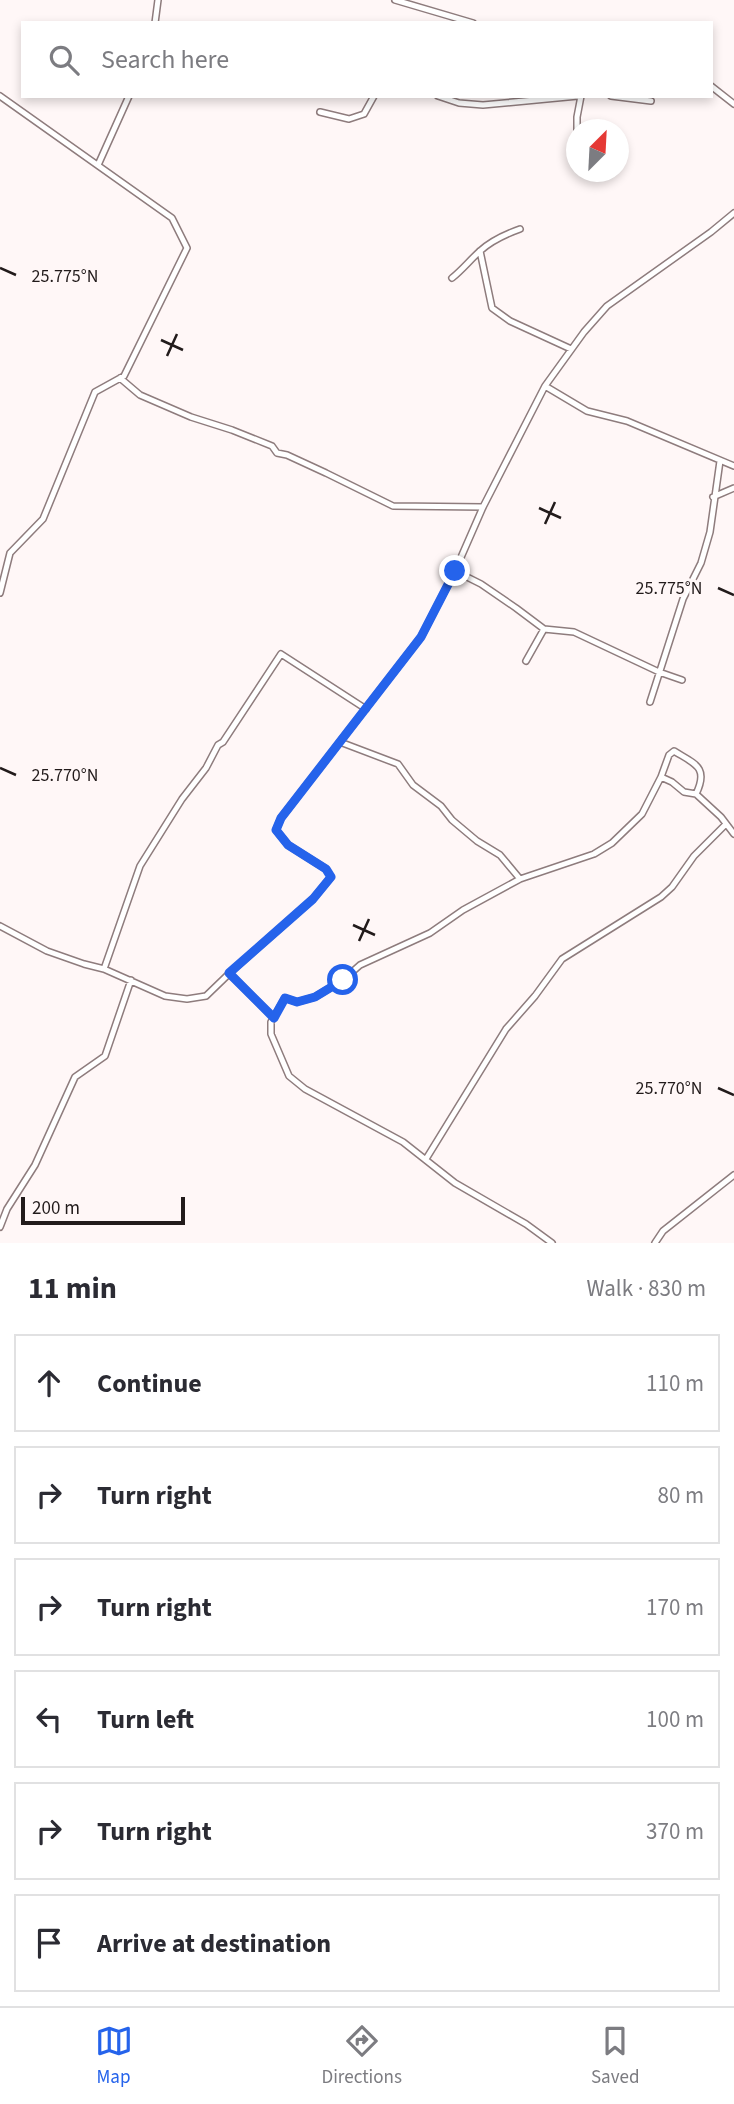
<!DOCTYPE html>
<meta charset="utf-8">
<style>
:root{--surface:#fff;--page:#f2f2f3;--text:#2b2b33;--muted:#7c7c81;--line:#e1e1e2;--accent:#2563eb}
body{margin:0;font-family:"Source Sans 3",sans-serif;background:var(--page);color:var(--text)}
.compass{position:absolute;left:566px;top:119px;width:63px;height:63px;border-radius:50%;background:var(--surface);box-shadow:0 4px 10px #0003;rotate:24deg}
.scale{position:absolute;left:21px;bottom:18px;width:164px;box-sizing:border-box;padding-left:7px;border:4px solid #221b1b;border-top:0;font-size:19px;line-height:24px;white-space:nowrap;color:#221b1b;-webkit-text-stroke:5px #fff7f7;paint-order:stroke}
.stop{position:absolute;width:21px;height:21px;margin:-16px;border:5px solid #2563eb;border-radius:50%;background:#fff}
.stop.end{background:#2563eb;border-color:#fff;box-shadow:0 2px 7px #0008}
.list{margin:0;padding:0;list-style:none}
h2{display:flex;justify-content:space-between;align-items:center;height:91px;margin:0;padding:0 28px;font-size:30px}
h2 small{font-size:23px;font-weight:400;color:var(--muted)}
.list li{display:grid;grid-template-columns:46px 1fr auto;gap:21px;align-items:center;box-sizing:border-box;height:98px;margin:0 14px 14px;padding:0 14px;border:2px solid var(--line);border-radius:0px}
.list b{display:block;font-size:26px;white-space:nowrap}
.list em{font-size:23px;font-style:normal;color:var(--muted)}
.icon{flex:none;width:38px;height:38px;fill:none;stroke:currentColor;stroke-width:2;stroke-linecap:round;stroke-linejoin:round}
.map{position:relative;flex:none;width:734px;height:1243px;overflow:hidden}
.search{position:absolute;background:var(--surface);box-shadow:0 4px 10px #0003;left:21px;right:21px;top:21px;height:77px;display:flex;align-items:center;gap:18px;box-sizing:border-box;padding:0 24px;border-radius:0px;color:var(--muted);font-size:26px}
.sheet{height:763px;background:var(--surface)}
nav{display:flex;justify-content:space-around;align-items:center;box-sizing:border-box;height:98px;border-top:2px solid var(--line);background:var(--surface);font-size:19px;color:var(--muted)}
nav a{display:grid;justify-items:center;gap:4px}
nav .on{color:var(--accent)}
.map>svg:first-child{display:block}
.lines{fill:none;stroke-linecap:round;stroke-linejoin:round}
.street-casing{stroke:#8e7c7d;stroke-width:8}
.street{stroke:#fff;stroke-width:5}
.route{stroke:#2563eb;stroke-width:9}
.ticks{fill:none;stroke:#221b1b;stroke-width:2.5}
.ticks-label{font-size:18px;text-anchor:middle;fill:#221b1b;stroke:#fff7f7;stroke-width:6;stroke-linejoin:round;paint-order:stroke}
</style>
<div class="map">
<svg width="734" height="1243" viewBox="0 0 734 1243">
<rect width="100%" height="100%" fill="#fff7f7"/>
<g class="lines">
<g class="street-casing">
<path id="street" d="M 395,0 L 473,23
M 155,23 L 158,0
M 711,86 L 734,104
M 0,96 L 172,218 L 187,248 L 124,376 L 95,392 L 43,519 L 10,553 L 0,593
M 438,96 L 459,103 L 483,105 L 578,96
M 611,96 L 651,101
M 320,112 L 349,119 L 364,114 L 374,96
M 577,130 L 577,117 L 581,96
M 98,165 L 129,96
M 480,251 L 492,308 L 510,321 L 571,349
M 452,278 C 462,270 470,260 480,251 C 491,241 506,234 520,229
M 120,378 L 140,395 L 191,417 L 232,430 L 272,446 L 277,453 L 287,455 L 326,473 L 393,506 L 483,507
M 545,386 L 587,411 L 627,421 L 734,466
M 713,497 L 734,488
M 455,571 L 481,584 L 516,608 L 544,629 L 574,632 L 659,672 L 682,680
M 526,661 L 544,629
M 650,702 L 683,599 L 701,563 L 710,532 L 720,461
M 340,742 L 398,764 L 413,785 L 441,806 L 452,820 L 477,841 L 500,855 L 520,879 L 594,854 L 612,843 L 642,814 L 661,777
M 696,794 C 709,767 695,764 674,751 L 669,755 L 661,777 L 672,782 L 684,792 L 696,794 L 721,817 L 734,834
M 520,879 L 463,910 L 430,933 L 360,965 L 343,980 L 315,997 L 297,1002 L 285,998 L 271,1022 L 271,1034 L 289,1076 L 305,1089 L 403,1142 L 455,1183 L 526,1224 L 552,1243
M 0,926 L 47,951 L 84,964 L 104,969 L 165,996 L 187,999 L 206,996 L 235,968 L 313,899 L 331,877 L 326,869 L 288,845 L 276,830 L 281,818 L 421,637 L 455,571 L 483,507 L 545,386 L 584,332 L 607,306 L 711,232 L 734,213
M 104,969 L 140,866 L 182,799 L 206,768 L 218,745 L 223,742 L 281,654 L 366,709
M 229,973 L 274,1018
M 426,1159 L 506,1029 L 535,996 L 562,959 L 661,897 L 672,887 L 694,856 L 726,824
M 0,1227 L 7,1209 L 35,1165 L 75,1077 L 105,1056 L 131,980
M 655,1243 L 663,1231 L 734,1175"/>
</g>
<use href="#street" class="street"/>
</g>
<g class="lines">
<path class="route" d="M 343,980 L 315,997 L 297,1002 L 285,998 L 274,1018 L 229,973 L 313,899 L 331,877 L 326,869 L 288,845 L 276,830 L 281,818 L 421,637 L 455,571"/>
</g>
<path class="ticks" d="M 0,268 L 16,275M 161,340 L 183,350M 167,356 L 177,334M 539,508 L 561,518M 545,524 L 555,502M 718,588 L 734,595M 0,768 L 16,775M 353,925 L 375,935M 359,941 L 369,919M 718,1088 L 734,1095"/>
<g class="ticks-label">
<text x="65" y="282">25.775°N</text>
<text x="669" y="594">25.775°N</text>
<text x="65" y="781">25.770°N</text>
<text x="669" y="1094">25.770°N</text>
</g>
</svg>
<svg class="compass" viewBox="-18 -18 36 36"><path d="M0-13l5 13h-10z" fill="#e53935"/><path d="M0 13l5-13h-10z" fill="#7c7c81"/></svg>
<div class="scale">200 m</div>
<div class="stop" style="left:343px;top:980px"></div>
<div class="stop end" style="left:455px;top:571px"></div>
<div class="search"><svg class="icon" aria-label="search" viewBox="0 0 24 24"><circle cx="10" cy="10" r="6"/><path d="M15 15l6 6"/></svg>Search here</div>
</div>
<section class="sheet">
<h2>11 min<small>Walk · 830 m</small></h2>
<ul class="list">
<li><svg class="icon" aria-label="ahead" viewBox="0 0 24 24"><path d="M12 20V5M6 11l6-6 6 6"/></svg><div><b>Continue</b></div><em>110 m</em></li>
<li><svg class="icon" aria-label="right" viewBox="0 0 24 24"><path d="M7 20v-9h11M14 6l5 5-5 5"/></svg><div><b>Turn right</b></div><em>80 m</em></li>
<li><svg class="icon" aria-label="right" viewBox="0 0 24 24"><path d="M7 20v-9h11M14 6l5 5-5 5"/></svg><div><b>Turn right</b></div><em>170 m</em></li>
<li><svg class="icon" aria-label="left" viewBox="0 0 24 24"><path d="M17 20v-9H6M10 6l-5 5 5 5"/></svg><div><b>Turn left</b></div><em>100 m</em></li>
<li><svg class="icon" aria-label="right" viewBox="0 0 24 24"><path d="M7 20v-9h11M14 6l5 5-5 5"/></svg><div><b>Turn right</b></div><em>370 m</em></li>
<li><svg class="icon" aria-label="arrive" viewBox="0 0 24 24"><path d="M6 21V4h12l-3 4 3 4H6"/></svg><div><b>Arrive at destination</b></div></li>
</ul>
</section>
<nav>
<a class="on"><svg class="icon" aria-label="map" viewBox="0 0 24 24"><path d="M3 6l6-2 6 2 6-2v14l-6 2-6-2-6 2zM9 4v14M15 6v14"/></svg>Map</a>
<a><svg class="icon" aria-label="directions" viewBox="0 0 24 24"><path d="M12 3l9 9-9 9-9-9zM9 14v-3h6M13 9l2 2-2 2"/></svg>Directions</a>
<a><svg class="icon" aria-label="saved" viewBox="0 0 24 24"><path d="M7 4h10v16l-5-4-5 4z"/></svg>Saved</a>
</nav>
